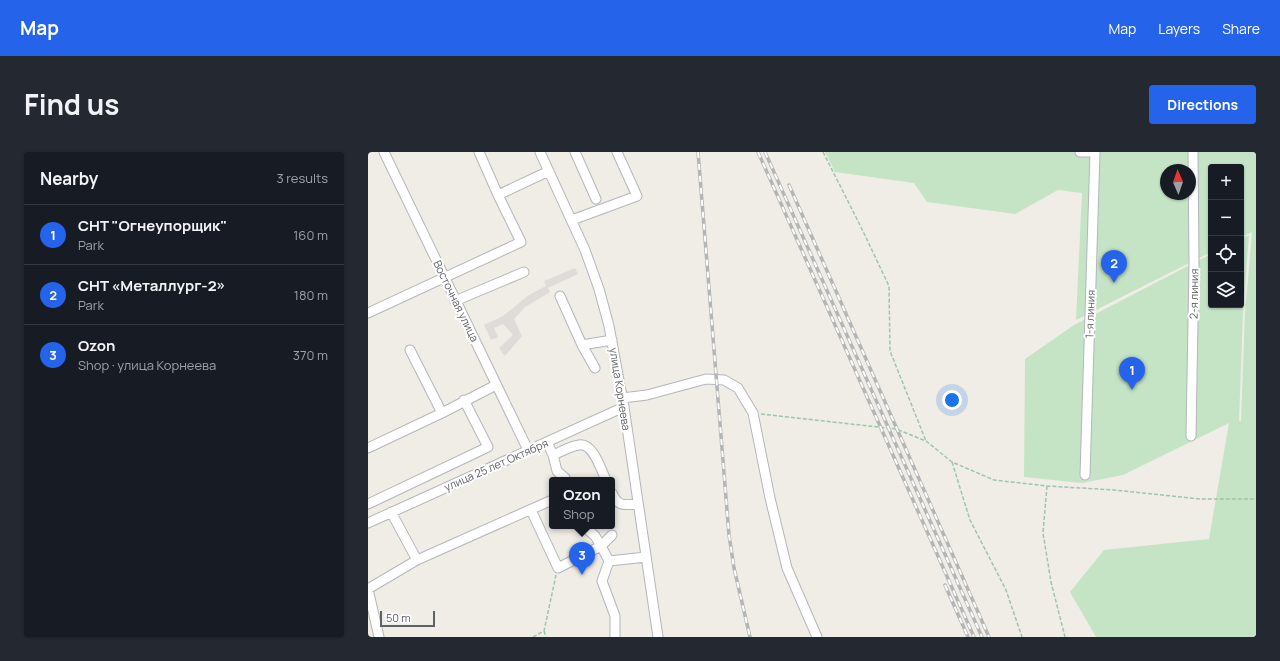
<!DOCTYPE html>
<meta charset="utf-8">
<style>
:root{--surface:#171b24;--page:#242831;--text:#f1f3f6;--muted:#9ea1a6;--line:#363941;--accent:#2563eb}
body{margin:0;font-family:Manrope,sans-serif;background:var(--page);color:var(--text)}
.controls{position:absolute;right:12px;top:12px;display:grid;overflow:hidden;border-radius:4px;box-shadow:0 1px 3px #0004}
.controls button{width:36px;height:36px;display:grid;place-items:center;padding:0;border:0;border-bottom:1px solid var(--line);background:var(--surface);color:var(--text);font:20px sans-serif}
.compass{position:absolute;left:792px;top:12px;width:36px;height:36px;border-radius:50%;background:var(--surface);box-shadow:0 1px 3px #0004;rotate:358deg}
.scale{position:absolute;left:12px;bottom:10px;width:55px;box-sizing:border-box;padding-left:4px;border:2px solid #5e6165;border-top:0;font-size:11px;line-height:14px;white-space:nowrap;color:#5e6165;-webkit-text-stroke:3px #fff;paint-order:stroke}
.you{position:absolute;left:584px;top:248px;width:14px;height:14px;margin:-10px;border:3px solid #fff;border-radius:50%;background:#1a73e8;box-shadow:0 0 0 6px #1a73e833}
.badge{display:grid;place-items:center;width:26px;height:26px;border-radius:50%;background:var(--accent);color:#fff;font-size:13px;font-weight:700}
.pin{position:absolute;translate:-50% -33px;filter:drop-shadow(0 1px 2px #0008)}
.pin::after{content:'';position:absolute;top:21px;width:14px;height:12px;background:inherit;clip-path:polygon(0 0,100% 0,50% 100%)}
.popup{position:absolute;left:181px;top:325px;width:66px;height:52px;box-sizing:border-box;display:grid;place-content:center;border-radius:4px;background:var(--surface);filter:drop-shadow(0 1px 3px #0005);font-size:13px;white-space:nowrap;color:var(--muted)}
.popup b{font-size:15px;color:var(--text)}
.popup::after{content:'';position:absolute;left:50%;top:100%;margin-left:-8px;border:8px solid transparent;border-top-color:var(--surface)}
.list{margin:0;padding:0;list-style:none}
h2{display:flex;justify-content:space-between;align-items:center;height:52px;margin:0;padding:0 16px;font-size:17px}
h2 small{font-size:13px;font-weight:400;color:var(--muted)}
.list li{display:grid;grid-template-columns:26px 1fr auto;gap:12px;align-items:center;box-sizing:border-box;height:60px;padding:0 16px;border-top:1px solid var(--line)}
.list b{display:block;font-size:15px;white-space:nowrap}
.list p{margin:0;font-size:13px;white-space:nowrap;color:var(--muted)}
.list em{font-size:13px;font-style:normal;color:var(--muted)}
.icon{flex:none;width:22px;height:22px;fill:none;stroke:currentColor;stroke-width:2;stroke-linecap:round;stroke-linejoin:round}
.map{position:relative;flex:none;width:888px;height:485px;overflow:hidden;border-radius:4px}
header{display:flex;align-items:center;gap:24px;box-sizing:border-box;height:56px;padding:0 20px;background:var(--accent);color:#fff}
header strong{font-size:19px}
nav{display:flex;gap:22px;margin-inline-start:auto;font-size:14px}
.intro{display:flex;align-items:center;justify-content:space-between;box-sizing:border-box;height:96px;padding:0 24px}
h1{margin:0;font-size:28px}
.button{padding:10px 18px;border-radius:4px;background:var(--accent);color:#fff;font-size:14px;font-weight:700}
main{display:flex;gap:24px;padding:0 24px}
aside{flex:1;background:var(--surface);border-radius:4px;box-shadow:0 1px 3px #0004}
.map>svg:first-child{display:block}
.industrial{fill:#dedcd8}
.green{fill:#c5e4c6;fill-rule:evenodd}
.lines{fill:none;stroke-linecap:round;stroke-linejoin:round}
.minor-casing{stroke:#b3b6ba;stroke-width:11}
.path{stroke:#9fc4aa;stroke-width:1.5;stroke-dasharray:4 2;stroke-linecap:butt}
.minor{stroke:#fff;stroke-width:9}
.rail-casing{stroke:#b4b5b5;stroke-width:3.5}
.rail{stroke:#fff;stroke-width:2;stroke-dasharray:6;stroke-linecap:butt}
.labels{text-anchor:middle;stroke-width:4;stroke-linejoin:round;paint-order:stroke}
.street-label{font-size:11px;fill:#5e6165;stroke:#fff}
</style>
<header>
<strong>Map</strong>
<nav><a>Map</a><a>Layers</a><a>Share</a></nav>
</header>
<div class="intro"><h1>Find us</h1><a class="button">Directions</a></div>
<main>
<aside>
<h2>Nearby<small>3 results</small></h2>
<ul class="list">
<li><span class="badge">1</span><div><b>СНТ &quot;Огнеупорщик&quot;</b><p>Park</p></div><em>160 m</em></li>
<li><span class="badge">2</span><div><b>СНТ «Металлург-2»</b><p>Park</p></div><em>180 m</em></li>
<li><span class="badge">3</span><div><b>Ozon</b><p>Shop · улица Корнеева</p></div><em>370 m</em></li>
</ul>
</aside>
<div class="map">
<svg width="888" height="485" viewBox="0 0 888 485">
<rect width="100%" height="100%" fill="#efede6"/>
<path class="industrial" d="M 207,116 L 210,122 L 180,136 L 182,140 L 157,155 L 146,167 L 154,184 L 137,204 L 131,196 L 145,183 L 135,172 L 126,176 L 130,185 L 123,188 L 116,173 L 135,164 L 161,143 L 178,134 L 176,129 Z"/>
<path class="green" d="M 457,0 L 888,0 L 888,485 L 728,485 L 702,440 L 736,398 L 841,387 L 861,271 L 755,323 L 714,331 L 656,325 L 657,207 L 706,173 L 843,102 L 843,153 L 873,153 L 873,87 L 881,83 L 875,161 L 871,269 L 873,269 L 877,161 L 884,80 L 873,85 L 873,15 L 843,15 L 843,100 L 708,168 L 714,41 L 690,38 L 647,62 L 559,50 L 546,31 L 467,20 ZM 798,18 L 822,18 L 822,42 L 798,42 Z"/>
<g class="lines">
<g class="minor-casing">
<path id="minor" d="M 16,0 L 160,298
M 172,0 L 217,98 L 231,137 L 241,174 L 256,255 L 290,485
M 207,0 L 228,47
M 712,0 L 727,0
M 130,43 L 181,19
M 204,68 L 269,44 L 249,0
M 192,144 L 214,193 L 244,188
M 87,149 L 156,120
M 0,161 L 153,90 L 130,43 L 111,0
M 214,193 L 227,216
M 42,198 L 74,261
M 254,246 L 279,243 L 338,227 L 356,228 L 370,236 L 385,261 L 402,346 L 419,416 L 449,485
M 823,284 L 826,111 L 825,0
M 179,290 L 185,303 C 193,300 202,294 211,293 C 225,290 233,318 238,328
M 0,296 L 74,261 L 128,233
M 185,303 L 189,319 L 197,326 L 197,328
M 717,323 L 727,0
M 244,341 C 250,355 256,353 270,352
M 0,352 L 120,295 L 96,248
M 163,358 L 190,416 L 233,394 L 227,384 L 219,377 L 217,374
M 0,371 L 256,255
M 49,408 L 184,348
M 241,409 L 233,394 L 244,383
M 0,437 L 49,408 L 23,360
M 0,437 L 11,485
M 247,485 L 247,464 L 234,429 L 241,409 L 278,405"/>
</g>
<path class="path" d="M 455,0 L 492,73 L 521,134 L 522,199 L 558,289
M 393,262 L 528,277 L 558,289 L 584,310 L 626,328 L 679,334 L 746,338 L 832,347 L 888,347
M 584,310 L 602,368 L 638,438 L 654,485
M 679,334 L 675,381 L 683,430 L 697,485
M 176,479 L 178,485
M 165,485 L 176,479 L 188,423"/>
<use href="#minor" class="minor"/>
<g class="rail-casing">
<path id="rail" d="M 330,0 L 361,383 L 366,416 L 382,485
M 390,0 L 606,485
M 397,0 L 614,485
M 421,33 L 621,485
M 577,433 L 600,485"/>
</g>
<use href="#rail" class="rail"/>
</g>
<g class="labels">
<g class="street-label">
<text transform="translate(826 142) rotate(-89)" y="4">2-я линия</text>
<text transform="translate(88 149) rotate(64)" y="4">Восточная улица</text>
<text transform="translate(722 162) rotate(-88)" y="4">1-я линия</text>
<text transform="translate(252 237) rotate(81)" y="4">улица Корнеева</text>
<text transform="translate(128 313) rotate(-24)" y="4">улица 25 лет Октября</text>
</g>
</g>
</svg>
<div class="controls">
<button>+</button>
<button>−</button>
<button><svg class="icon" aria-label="locate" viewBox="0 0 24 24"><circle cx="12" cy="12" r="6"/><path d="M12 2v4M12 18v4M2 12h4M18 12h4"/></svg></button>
<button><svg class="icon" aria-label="layers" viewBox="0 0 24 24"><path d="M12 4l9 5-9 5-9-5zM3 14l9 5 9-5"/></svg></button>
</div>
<svg class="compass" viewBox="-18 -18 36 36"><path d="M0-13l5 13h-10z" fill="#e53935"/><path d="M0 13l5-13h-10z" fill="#9ea1a6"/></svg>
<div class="scale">50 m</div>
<div class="you"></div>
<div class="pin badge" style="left:764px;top:238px">1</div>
<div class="pin badge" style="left:746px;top:131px">2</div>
<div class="pin badge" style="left:214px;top:423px">3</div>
<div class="popup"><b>Ozon</b>Shop</div>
</div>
</main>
